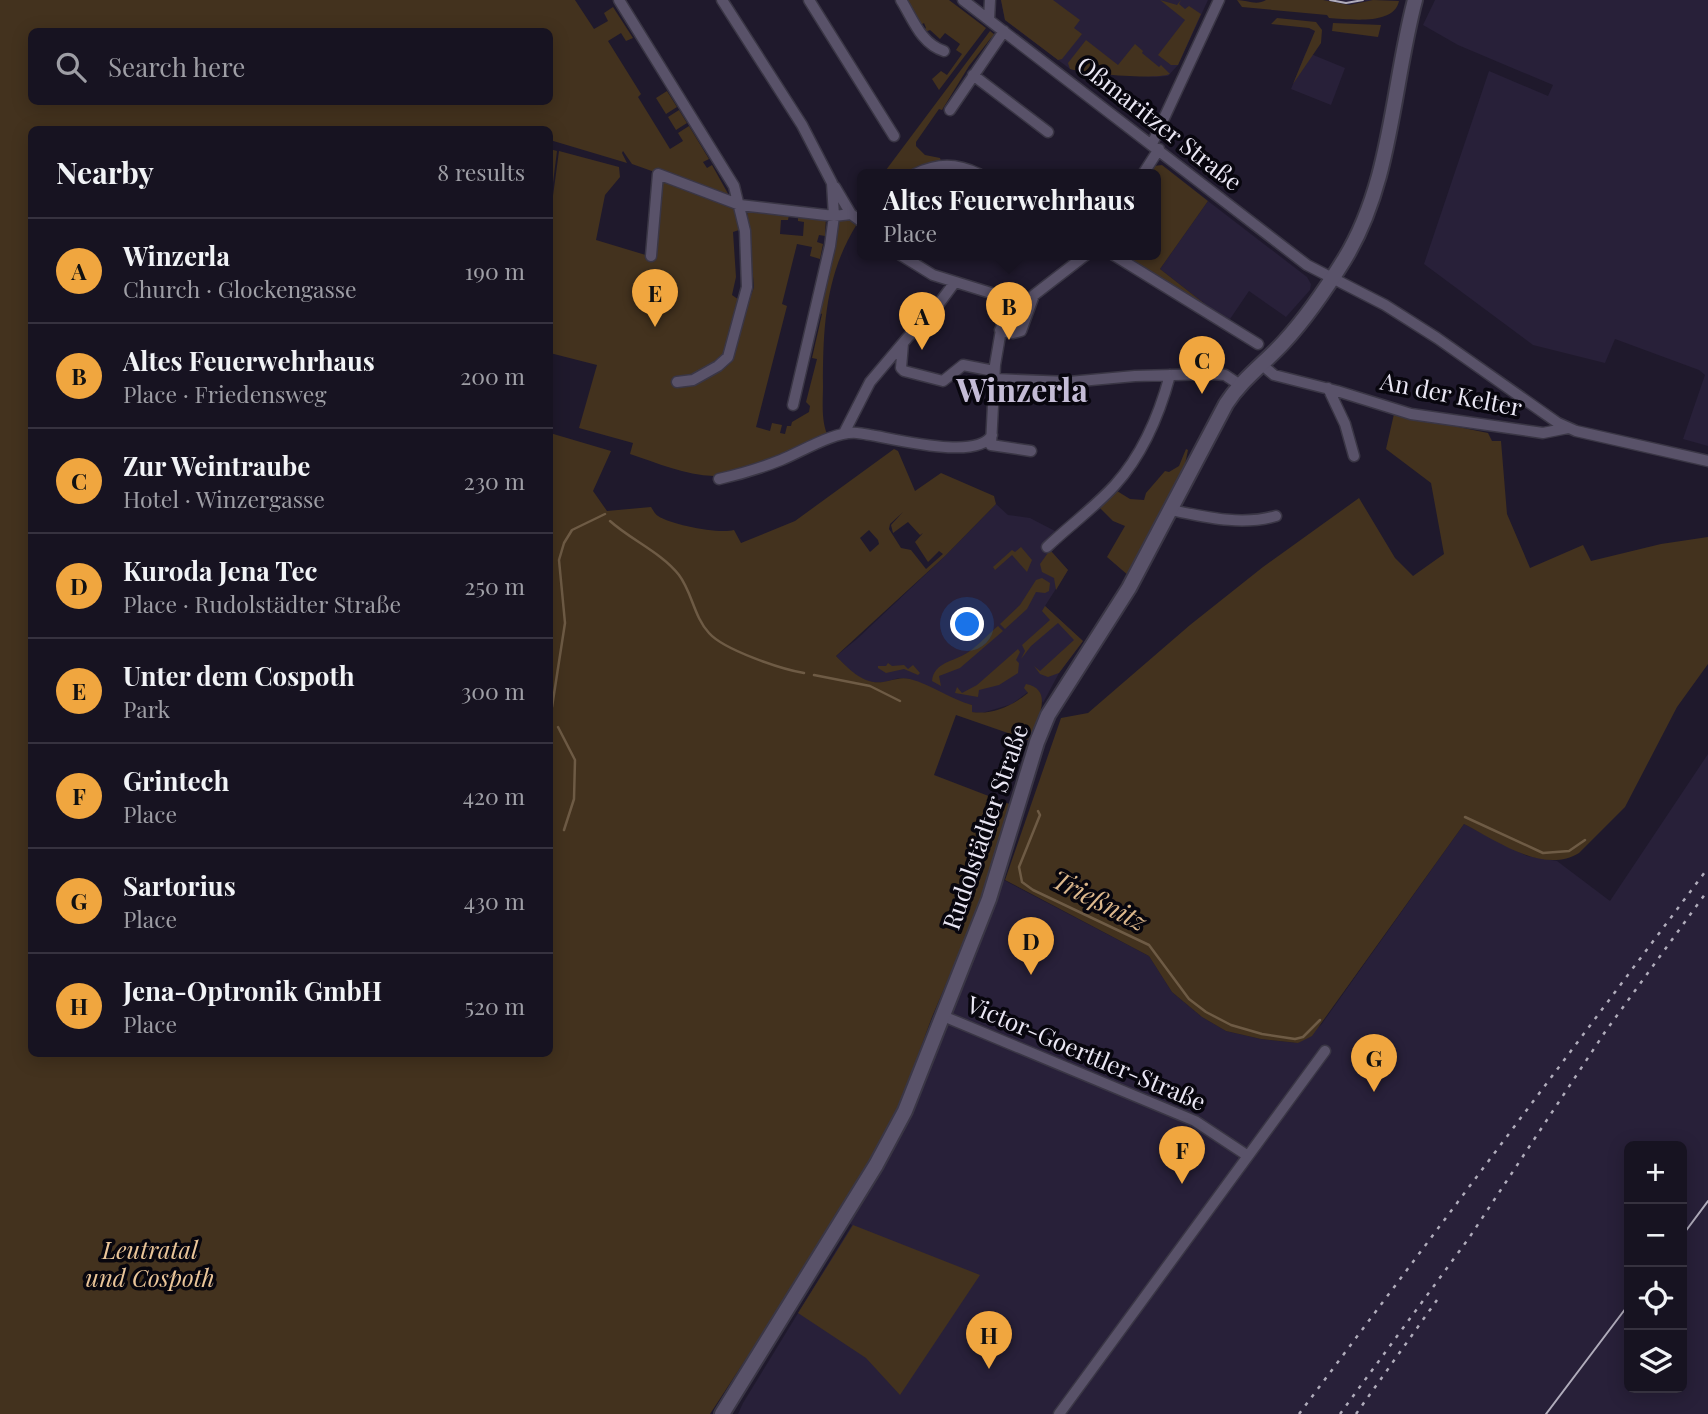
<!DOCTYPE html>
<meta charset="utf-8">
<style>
:root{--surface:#171321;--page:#201c2a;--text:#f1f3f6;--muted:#9e9ea5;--line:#36323f;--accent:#f0a63f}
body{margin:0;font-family:"Playfair Display",serif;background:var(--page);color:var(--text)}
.controls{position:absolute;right:21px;bottom:21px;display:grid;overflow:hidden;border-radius:10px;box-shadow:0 4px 18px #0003}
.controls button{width:63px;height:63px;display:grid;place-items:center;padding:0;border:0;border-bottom:2px solid var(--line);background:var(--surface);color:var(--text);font:35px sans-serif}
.you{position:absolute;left:968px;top:625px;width:24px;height:24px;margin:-18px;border:5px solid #fff;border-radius:50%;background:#1a73e8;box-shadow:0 0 0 10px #1a73e833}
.badge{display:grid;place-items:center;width:46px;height:46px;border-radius:50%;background:var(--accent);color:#111;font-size:23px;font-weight:700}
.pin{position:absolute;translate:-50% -58px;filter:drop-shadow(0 2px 4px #0008)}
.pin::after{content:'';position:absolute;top:37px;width:24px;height:21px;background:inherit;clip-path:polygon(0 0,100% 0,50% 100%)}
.popup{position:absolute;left:857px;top:169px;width:304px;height:91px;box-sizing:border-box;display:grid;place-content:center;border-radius:10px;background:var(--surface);filter:drop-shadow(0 2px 5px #0005);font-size:23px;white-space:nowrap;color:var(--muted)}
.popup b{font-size:26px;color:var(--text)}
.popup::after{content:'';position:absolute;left:50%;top:100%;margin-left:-14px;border:14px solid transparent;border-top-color:var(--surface)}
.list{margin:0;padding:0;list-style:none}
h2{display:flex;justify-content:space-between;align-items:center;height:91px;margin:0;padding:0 28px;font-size:30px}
h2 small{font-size:23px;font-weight:400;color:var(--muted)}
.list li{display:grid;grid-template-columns:46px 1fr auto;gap:21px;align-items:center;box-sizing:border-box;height:105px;padding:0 28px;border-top:2px solid var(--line)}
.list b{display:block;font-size:26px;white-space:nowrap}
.list p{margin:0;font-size:23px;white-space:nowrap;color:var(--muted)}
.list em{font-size:23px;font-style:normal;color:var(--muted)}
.icon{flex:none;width:38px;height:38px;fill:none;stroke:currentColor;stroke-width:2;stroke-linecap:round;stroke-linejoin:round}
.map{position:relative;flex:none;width:1708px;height:1414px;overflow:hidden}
.search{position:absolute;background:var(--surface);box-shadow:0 4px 18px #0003;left:28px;top:28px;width:525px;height:77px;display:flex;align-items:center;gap:18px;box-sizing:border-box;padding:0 24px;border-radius:10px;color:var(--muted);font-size:26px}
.panel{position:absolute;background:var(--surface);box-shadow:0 4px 18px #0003;left:28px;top:126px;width:525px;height:931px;border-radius:10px}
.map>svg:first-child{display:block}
.built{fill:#282039;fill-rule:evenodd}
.green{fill:#43321e;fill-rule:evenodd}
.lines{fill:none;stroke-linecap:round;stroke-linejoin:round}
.stream{stroke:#6e5b45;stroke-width:2.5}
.street-casing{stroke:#3a3645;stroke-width:13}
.secondary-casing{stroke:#3a3645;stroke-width:18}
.street{stroke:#595269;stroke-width:10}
.secondary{stroke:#595269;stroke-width:14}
.tram{stroke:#b0acbb;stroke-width:2}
.rail{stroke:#b0acbb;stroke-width:2.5;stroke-dasharray:3.5 7;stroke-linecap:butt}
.labels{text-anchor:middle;stroke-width:7;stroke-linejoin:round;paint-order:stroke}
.street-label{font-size:24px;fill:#eae7f4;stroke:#08060e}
.park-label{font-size:24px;font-style:italic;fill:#eac599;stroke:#08060e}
.water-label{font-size:26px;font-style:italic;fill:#deb98d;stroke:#08060e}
.district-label{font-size:32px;font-weight:bold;fill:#c4bcd6;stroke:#08060e}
</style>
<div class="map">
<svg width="1708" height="1414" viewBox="0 0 1708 1414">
<rect width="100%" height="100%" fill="#1f192c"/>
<path class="built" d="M 1001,0 L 1208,0 L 1178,65 L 1168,76 L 1155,77 L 1083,72 L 1070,69 L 1005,20 Z
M 1323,0 L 1373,0 L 1349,5 Z
M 1435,0 L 1708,0 L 1708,446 L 1683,439 L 1705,375 L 1699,370 L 1615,339 L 1605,363 L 1533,345 L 1424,264 L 1489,71 L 1548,96 L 1553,85 L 1458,45 L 1423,25 Z
M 1306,52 L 1345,68 L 1331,105 L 1291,89 Z
M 1208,201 L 1307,277 L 1311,284 L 1310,290 L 1286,317 L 1249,291 L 1228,322 L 1160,269 Z
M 996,504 L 1008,515 L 1030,518 L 1055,531 L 1045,544 L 1068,570 L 1045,606 L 1083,641 L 1059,673 L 1043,703 L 1038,691 L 1028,692 L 1012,704 L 982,713 L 971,712 L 972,705 L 954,701 L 910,679 L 899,678 L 885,682 L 869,682 L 854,675 L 836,656 L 857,639 L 945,556 Z
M 1708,754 L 1708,1414 L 738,1414 L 743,1403 L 852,1225 L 847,1223 L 873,1181 L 1000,878 L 1149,956 L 1172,992 L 1202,1017 L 1226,1031 L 1261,1039 L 1298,1043 L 1321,1025 L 1464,824 L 1527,856 L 1557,861 L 1610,901 ZM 1629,1146 L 1682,1146 L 1682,1388 L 1629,1388 Z"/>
<path class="green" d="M 0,0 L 575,0 L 594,29 L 608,21 L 604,13 L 613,7 L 633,38 L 626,41 L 621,33 L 608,41 L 641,94 L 638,97 L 670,149 L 683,141 L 678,133 L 689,126 L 709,159 L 703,162 L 707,168 L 712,165 L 731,199 L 632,164 L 623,151 L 622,153 L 627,163 L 550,140 L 550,130 L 504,129 L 494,127 L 494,130 L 32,130 L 32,1054 L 550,1054 L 550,433 L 611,451 L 593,491 L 607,511 L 651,507 C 653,510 655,514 658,516 C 672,525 718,534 734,530 L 741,543 L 795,521 L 894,449 L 898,451 L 915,491 L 941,473 L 994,496 L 996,504 L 945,556 L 836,656 C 851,671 865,687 888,681 C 896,679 902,677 910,679 C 932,685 950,699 972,705 L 972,712 C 992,715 1012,706 1028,693 L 1024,688 L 1026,684 C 1056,690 1036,723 1028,740 L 956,715 L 934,775 L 1012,805 L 987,887 L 932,1017 L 899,1107 L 880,1147 L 856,1190 L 710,1414 L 0,1414 ZM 32,32 L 550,32 L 550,102 L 32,102 ZM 903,512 L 891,525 L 893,533 L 908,522 L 920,535 L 923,533 L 915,542 L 928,562 L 939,551 L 943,554 L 926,569 L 911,550 L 901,548 L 889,529 L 890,524 ZM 869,530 L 878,540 L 879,544 L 870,552 L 860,538 Z
M 903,0 L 949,0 L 986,28 L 939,90 L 932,79 L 941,71 L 947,75 L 962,54 L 956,50 L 960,44 L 945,33 L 940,39 L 930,30 L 923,33 L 922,31 L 926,28 L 924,23 L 919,26 Z
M 1001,0 L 1053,0 L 1080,20 L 1074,28 L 1082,34 L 1062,59 L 1058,60 L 1005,20 Z
M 1160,0 L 1177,5 L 1181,0 L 1179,4 L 1185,9 L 1189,6 L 1201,14 L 1178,65 L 1171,65 L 1158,55 L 1185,20 Z
M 1237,0 C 1247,0 1256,6 1266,0 L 1323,0 L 1349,5 L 1373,0 L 1399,1 C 1394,26 1348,19 1329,18 L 1327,15 L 1242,7 Z
M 1277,18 L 1316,22 L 1322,30 L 1321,43 L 1293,84 L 1315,31 L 1309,28 L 1271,24 Z
M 1333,23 L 1381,25 L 1378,37 L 1332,31 Z
M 990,31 L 995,35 L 991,38 L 969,66 L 942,110 L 939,109 L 916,142 L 916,146 L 925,155 L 940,158 L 941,161 L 907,174 L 883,174 Z
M 1086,40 L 1118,65 L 1135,44 L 1143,51 L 1142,53 L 1159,67 L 1161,65 L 1170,74 C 1155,80 1087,74 1070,69 L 1068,63 Z
M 667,91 L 677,107 L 666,114 L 656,98 Z
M 679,110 L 687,123 L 676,130 L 668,117 Z
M 550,149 L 557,151 L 550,207 Z
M 559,151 L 619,167 L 620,177 L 605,195 L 596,240 L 649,256 L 654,178 L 734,207 L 739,230 L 733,232 L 736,277 L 732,295 L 742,302 L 726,357 L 711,373 L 727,365 L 754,287 L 747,210 L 789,215 L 788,220 L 781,220 L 780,234 L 803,236 L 804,222 L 798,221 L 798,216 L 826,217 L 825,236 L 819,235 L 817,242 L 823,244 L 820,259 L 810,256 L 812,247 L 797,244 L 782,304 L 787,306 L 756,427 L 770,431 L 772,423 L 782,425 L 780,433 L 785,434 L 787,426 L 791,426 L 792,422 L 809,412 L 810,406 L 806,402 L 817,359 L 812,358 L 822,314 L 819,313 L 837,234 L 838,221 L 847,216 L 857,224 C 825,275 823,328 823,386 C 823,401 821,419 827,434 C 801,446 741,477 714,476 C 685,475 657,463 630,454 L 633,443 L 579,428 L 597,365 L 550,353 L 550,218 Z
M 1162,165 L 1208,201 L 1160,269 L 1228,322 L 1123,254 L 1156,254 L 1156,174 L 1149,174 L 1154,166 Z
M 1394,414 L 1488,433 L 1492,441 L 1501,441 L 1507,514 L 1530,568 L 1583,545 L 1591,561 L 1661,544 L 1708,537 L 1708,664 L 1677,707 L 1625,807 L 1579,853 C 1543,875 1496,840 1464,824 L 1312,1036 L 1298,1043 L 1261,1039 L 1226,1031 L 1202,1017 L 1172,992 L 1149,956 L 1005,880 L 1061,718 L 1088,713 L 1190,625 L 1263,567 L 1359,498 L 1395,558 L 1413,576 L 1444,554 L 1431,483 L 1386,449 Z
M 1186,449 L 1188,450 L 1184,469 L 1129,576 L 1107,557 L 1125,526 L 1113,521 L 1100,508 L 1117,491 L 1130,499 L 1144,500 L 1146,493 L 1165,471 L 1169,472 L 1179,466 Z
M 1021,547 L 1032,560 L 1027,572 L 1012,555 L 995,570 L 993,567 L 1012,550 L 1015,552 Z
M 1050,550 L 1068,570 L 1056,590 L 1054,578 L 1042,572 L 1040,564 Z
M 1042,578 L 1050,583 L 1049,591 L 1045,593 L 1036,592 L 1027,609 L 1005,629 L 1000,624 L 1020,605 L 1036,580 Z
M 1045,606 L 1083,641 L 1059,673 L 1048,677 L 1040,674 L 1034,666 L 1040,671 L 1074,640 L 1058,623 L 1031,646 L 1021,659 L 1025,651 L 1022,645 L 1050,620 L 1042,611 Z
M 998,626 L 1003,631 L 960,668 L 939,676 L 941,686 L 932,681 C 934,662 953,662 967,653 C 978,646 987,635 998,626 Z
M 1018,649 L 1020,652 L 1016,660 L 1019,663 L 1018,673 L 999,685 L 979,690 L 978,697 L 955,693 L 957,687 L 962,693 L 977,685 Z
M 888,663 L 892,666 L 904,665 L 908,669 L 913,665 L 920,673 L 918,675 L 904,669 L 886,673 L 878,668 L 878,666 L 886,666 Z
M 853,1225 L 980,1275 L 900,1395 L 866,1358 L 798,1313 Z"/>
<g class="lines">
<path class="stream" d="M 610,521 C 631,540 662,553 679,575 C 692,592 694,617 709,633 C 724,650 781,669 804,673
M 814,675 L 870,686 L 900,701
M 552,707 L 565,623 L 559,560 L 564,543 L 572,530 L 605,514
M 558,727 L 575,760 L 574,799 L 564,830
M 1038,811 L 1040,815 L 1019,867 L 1022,882 L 1033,890 L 1149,945 L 1189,999 L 1206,1012 L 1231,1025 L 1262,1034 L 1295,1039 L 1303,1037 L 1320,1020
M 1465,817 L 1543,853 L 1569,851 L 1585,840"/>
<g class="street-casing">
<path id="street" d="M 619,0 L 734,186 L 745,231 L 747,287 L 728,357 L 718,366 L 693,380 L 677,382
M 722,0 L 802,125 L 832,183 L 834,216 L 830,246 L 793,405
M 809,0 L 894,136
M 901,0 C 913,19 921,44 944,51
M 963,0 L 1307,265 L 1385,305 L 1437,338 L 1558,423 L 1576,431 L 1708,461
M 989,20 L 990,0
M 973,75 L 1048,132
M 950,110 L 1004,31
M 1152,144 L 1219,0
M 915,174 C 938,163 956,163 979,174
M 1143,174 L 1159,149
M 835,187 L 851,214 L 862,222
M 899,254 L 933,275 L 991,293 L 1000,302 L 1002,324 L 995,365 L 991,445 L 1031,451
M 1112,254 L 1258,344
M 651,256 L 658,174 L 740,205 L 834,216 L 851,214
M 1000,330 L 1013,333 L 1021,331 L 1034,295 L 1087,254
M 903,343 L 901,368 L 904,371 L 943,381 L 963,365 L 994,371
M 1261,364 L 1274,375 L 1337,391 L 1411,414 L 1543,433 L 1568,428
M 994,379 L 1069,382 L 1135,376 L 1212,374 L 1225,375 L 1240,385
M 1328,388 L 1345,424 L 1354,456
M 844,433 L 870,382 L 908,337 L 929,317 L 955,282
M 719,479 C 741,474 761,468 781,460 C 803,451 834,431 857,433 C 883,435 976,463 992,435
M 1171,510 C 1206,517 1241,526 1276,516
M 1047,547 C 1069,526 1094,508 1115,485 C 1143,454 1159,416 1170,375
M 943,1016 L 1195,1121 L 1248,1156
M 1059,1414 L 1325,1051"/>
</g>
<g class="secondary-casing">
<path id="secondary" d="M 722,1414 L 876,1165 L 905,1111 L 989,899 L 1037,742 L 1048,715 L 1129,588 L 1226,404 C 1242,379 1265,363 1284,342 C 1307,317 1326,289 1344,260 C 1392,182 1392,87 1415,0"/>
</g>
<use href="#street" class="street"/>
<use href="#secondary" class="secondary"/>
<path class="tram" d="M 1330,0 L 1346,3 L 1363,0
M 1682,1236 L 1708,1201
M 1546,1414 L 1629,1304"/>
<path class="rail" d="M 1299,1414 L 1708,868
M 1340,1414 L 1469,1238 L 1605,1032 L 1708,890
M 1356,1414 L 1437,1300"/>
</g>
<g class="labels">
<g class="street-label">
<text transform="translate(1159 124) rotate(38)" y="8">Oßmaritzer Straße</text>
<text transform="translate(1451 395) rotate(11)" y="8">An der Kelter</text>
<text transform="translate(986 827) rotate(-71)" y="8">Rudolstädter Straße</text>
<text transform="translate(1086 1054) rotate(23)" y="8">Victor-Goerttler-Straße</text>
</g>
<g class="park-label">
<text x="150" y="1259">Leutratal<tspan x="150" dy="28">und Cospoth</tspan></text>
</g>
<g class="water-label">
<text transform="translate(1099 901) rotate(27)" y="9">Trießnitz</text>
</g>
<g class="district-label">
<text x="1022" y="402">Winzerla</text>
</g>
</g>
</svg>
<div class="controls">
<button>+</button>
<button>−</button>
<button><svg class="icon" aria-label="locate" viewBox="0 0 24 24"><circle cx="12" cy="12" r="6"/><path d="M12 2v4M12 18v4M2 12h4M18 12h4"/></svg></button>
<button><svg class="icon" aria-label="layers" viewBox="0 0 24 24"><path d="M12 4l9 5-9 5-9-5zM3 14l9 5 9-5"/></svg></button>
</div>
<div class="you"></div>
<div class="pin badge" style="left:922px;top:350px">A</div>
<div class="pin badge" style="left:1009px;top:340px">B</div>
<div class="popup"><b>Altes Feuerwehrhaus</b>Place</div>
<div class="pin badge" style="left:1202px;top:394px">C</div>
<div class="pin badge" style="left:1031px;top:975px">D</div>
<div class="pin badge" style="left:655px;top:327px">E</div>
<div class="pin badge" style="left:1182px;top:1184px">F</div>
<div class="pin badge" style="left:1374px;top:1092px">G</div>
<div class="pin badge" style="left:989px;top:1369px">H</div>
<div class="search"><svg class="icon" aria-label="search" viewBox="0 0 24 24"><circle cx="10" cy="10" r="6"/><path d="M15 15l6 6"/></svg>Search here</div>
<section class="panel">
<h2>Nearby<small>8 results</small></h2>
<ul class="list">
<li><span class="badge">A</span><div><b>Winzerla</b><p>Church · Glockengasse</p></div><em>190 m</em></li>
<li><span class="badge">B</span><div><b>Altes Feuerwehrhaus</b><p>Place · Friedensweg</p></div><em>200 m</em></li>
<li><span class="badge">C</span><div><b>Zur Weintraube</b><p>Hotel · Winzergasse</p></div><em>230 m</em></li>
<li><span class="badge">D</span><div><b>Kuroda Jena Tec</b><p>Place · Rudolstädter Straße</p></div><em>250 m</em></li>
<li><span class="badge">E</span><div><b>Unter dem Cospoth</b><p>Park</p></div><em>300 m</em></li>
<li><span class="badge">F</span><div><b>Grintech</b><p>Place</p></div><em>420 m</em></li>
<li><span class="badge">G</span><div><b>Sartorius</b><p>Place</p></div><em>430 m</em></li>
<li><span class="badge">H</span><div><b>Jena-Optronik GmbH</b><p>Place</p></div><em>520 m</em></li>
</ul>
</section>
</div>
